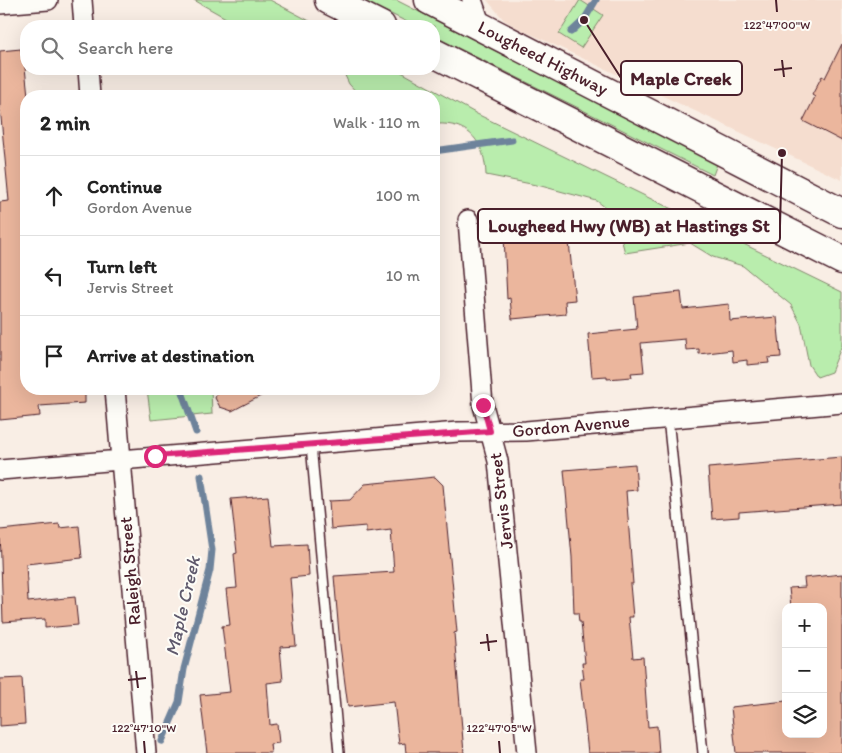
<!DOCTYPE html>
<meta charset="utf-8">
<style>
:root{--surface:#fff;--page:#f2f2f2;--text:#222;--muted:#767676;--line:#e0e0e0}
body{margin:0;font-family:Itim,sans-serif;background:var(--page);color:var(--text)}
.controls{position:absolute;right:15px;bottom:15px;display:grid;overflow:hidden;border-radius:10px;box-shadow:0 5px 20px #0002}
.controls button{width:45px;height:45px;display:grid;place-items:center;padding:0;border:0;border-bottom:1px solid var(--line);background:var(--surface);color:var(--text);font:25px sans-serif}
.stop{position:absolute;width:15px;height:15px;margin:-11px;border:4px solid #db2777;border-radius:50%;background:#fff}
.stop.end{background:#db2777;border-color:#fff;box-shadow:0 1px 5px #0008}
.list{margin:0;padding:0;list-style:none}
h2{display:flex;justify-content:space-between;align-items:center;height:65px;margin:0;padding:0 20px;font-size:21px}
h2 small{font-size:16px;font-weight:400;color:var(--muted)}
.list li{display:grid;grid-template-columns:32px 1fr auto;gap:15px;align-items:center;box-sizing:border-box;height:80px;padding:0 20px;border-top:1px solid var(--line)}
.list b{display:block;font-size:19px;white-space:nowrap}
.list p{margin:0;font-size:16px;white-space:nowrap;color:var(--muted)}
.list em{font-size:16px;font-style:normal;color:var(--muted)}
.icon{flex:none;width:28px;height:28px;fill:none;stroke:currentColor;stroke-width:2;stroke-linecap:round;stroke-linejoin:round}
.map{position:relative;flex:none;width:842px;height:753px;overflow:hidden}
.search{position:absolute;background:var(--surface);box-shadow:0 5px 20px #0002;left:20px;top:20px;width:420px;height:55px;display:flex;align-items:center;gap:12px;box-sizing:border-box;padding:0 18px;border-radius:20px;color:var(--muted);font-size:19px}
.panel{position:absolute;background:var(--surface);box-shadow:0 5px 20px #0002;left:20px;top:90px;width:420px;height:305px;border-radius:20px}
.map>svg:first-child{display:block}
.built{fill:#f5ddcf}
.green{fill:#b9edad;stroke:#82866c}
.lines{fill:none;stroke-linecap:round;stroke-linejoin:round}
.stream{stroke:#6e839b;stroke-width:7}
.building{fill:#ebb69d;stroke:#4a1f2b}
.lane-casing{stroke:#4a1f2b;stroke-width:12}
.street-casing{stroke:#4a1f2b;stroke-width:22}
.primary-casing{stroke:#4a1f2b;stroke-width:31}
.lane{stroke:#fdfcf7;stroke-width:9}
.street{stroke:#fdfcf7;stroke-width:19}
.primary{stroke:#fdfcf7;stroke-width:28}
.route{stroke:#db2777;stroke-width:6}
.ticks{fill:none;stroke:#4a1f2b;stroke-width:2}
.labels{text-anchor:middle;stroke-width:4;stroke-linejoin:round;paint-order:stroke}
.street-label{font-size:18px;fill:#4a1f2b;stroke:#fdfcf7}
.water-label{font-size:19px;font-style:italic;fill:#5f596c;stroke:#fdfcf7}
.ticks-label{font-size:12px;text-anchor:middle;fill:#4a1f2b;stroke:#fdfcf7;stroke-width:4;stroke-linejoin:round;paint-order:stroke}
.leader{fill:none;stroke:#4a1f2b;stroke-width:2}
.callout-dot{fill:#4a1f2b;stroke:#fdfcf7;stroke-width:2}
.callout{fill:#fdfcf7;stroke:#4a1f2b;stroke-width:2}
.callout-label{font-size:19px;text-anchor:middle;font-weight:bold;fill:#4a1f2b}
</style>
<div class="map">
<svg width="842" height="753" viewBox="0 0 842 753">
<rect width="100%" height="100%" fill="#f9eee5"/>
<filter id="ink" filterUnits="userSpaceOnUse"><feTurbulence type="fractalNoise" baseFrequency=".02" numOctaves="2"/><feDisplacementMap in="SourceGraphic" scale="10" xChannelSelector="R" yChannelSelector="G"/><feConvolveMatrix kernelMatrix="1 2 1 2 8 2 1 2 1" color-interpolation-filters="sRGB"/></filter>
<g filter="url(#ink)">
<path class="built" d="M 487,0 L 842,0 L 842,180 L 516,27 L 504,20 Z"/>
<path class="green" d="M 194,0 L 270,0 L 319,26 L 240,26 Z
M 363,0 L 396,0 L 717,164 L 713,175 L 434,36 L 434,26 L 415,26 Z
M 580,0 L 603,15 L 581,48 L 559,34 Z
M 335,69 L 396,69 L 477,114 L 842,292 L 842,345 L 831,372 L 817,377 L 809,365 L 801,324 L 791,305 L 743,266 L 713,257 L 690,243 L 625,253 L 615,215 L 597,201 L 541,186 L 486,175 C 485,143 470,122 436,124 L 434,147 L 434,96 L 360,96 L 349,84 L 342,69 Z
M 147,389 L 211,389 L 212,414 L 151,420 Z"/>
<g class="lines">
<path class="stream" d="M 571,32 L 584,20 L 596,0
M 434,151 L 512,140
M 181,389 L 196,432
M 162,741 L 179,702 L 184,669 L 210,570 L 212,550 L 201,476"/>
</g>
<path class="building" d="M 842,44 L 842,141 L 803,121 L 815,97 L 812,95 L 822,76 L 825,78 Z
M 21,49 L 22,58 L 24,58 L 28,96 L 26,389 L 85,389 L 85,403 L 39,406 L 40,416 L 0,420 L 0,202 L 9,201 L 0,107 L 0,51 Z
M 561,231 L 562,243 L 569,242 L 575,300 L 565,301 L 566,314 L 512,319 L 510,298 L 507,299 L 504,236 Z
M 681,292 L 683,309 L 729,304 L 730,321 L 777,317 L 781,357 L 768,358 L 769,363 L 747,365 L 747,360 L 733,362 L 732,350 L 699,354 L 699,349 L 686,350 L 685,339 L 641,343 L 644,372 L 631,373 L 632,377 L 607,379 L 607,376 L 592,377 L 588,334 L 637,329 L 634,297 Z
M 219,389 L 274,389 L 232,411 L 220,407 L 215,398 Z
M 842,457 L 842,504 L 739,512 L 739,517 L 712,519 L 708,468 Z
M 635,464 L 637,490 L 626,491 L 633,584 L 630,584 L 633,617 L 629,617 L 633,658 L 643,657 L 648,727 L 657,726 L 659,753 L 588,753 L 580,679 L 584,679 L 582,663 L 585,663 L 581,622 L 579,622 L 578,613 L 574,613 L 572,557 L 564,470 Z
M 435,477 L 443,485 L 457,632 L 454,633 L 464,753 L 406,753 L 405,743 L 399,744 L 394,702 L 348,707 L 340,645 L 334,576 L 394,572 L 391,530 L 366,533 L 366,526 L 331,529 L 329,501 L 350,500 L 365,484 Z
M 268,496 L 273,546 L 307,544 L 309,576 L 290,578 L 296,646 L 280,647 L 283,681 L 267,683 L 270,725 L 277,724 L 279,743 L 270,744 L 271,753 L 207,753 L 200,695 L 230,692 L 222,626 L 230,625 L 226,589 L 237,588 L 234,554 L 237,553 L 231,499 Z
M 59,524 L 60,528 L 79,526 L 82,558 L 26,564 L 28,602 L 75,597 L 78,625 L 45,628 L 45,619 L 3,622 L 0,530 Z
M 842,574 L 842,753 L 736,753 L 731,707 L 786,701 L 786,734 L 823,734 L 823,607 L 791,607 L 789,588 L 805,587 L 804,578 Z
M 22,678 L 25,724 L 0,726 L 0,679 Z"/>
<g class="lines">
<g class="lane-casing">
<path id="lane" d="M 668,418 L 703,753
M 311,445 L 339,753"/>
</g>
<g class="street-casing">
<path id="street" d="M 82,0 L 84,26
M 472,0 L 481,26
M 0,4 L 48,0
M 88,69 L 90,96
M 468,220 L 483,405 L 498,461 L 527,753
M 115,389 L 146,753
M 0,470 L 458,432 L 526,431 L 842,403"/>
</g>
<g class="primary-casing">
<path id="primary" d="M 329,0 L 381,26
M 429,0 L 842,213
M 434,53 L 842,260"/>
</g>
<use href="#lane" class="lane"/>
<use href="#street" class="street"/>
<use href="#primary" class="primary"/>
</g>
</g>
<g class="lines" filter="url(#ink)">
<path class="route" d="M 155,456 L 490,431 L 483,405"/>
</g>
<path class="ticks" d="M 776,0 L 777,12M 782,60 L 784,77M 774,70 L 792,68M 487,634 L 489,651M 480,643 L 497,641M 136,671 L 138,688M 128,680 L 146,678M 144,741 L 145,753M 499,741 L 500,753"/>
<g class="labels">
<g class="street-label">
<text transform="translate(543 58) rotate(27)" y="6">Lougheed Highway</text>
<text transform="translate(571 426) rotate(-5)" y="6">Gordon Avenue</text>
<text transform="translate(501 501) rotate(-97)" y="6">Jervis Street</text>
<text transform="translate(130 571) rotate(-95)" y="6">Raleigh Street</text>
</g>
<g class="water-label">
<text transform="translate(182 606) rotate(-77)" y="7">Maple Creek</text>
</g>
</g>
<g class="ticks-label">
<text x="777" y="29">122°47'00"W</text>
<text x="144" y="732">122°47'10"W</text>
<text x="499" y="732">122°47'05"W</text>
</g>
<path class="leader" d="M584 20L621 78M782 153L780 226"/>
<g class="callout-dot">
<circle cx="584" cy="20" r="5"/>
<circle cx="782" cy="153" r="5"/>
</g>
<g class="callout">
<rect x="621" y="61" width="121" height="34" rx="5"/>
<rect x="478" y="209" width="302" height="34" rx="5"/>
</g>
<g class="callout-label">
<text x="681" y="85">Maple Creek</text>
<text x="629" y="232">Lougheed Hwy (WB) at Hastings St</text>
</g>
</svg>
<div class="controls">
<button>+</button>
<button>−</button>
<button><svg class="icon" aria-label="layers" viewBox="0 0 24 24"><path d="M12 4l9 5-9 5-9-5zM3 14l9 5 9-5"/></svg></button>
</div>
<div class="stop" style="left:155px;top:456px"></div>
<div class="stop end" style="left:483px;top:405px"></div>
<div class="search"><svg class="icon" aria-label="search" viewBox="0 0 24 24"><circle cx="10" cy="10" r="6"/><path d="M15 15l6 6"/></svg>Search here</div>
<section class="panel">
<h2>2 min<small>Walk · 110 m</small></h2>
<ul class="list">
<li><svg class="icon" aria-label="ahead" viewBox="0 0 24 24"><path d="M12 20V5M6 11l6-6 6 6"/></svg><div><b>Continue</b><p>Gordon Avenue</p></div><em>100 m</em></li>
<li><svg class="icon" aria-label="left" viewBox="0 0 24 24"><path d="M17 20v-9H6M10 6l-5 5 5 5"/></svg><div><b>Turn left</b><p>Jervis Street</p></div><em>10 m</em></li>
<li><svg class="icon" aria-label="arrive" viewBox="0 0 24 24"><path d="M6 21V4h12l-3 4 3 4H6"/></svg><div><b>Arrive at destination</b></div></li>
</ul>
</section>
</div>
